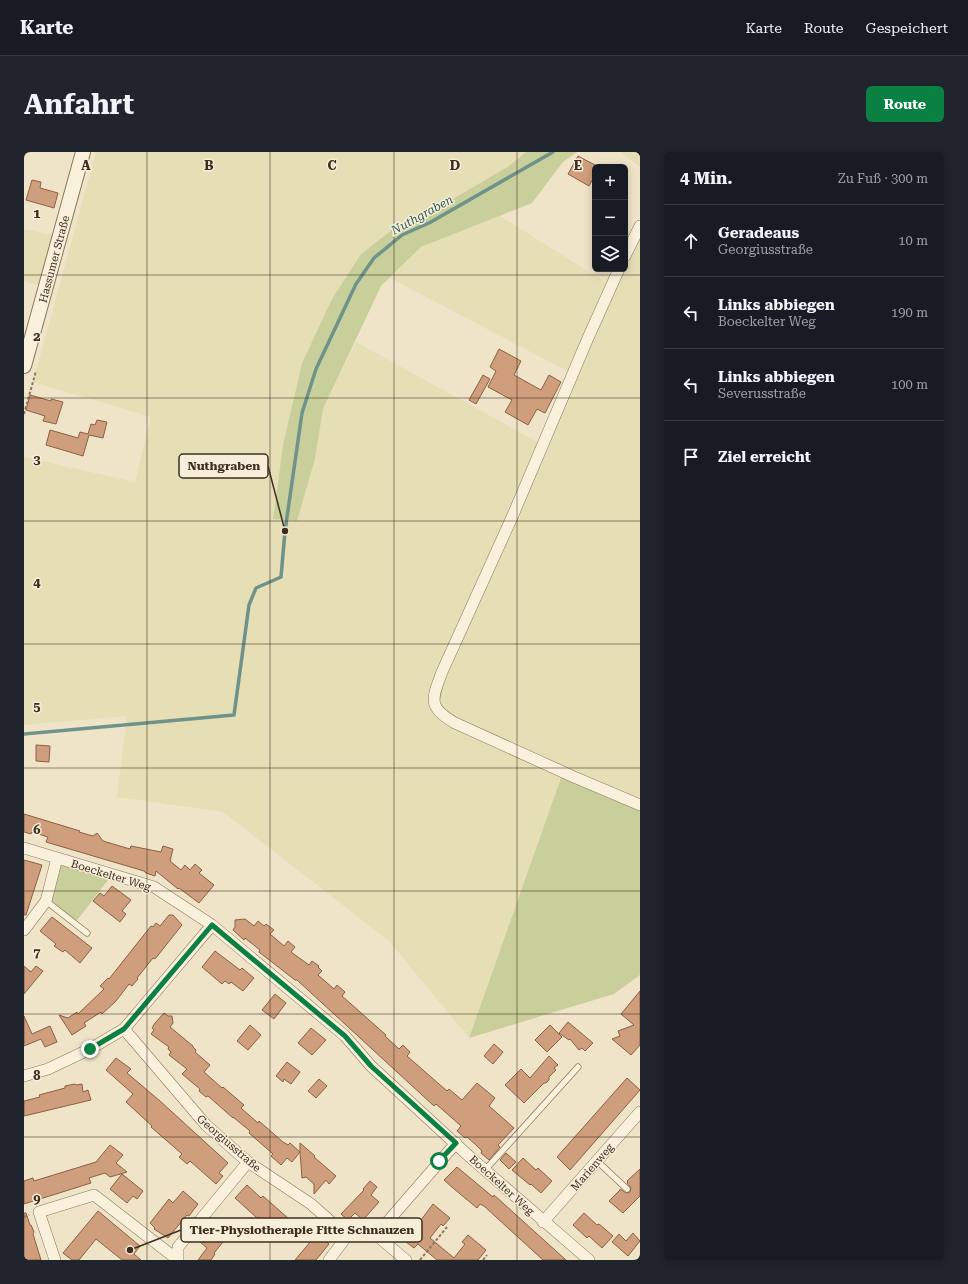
<!DOCTYPE html>
<html lang="de">
<meta charset="utf-8">
<style>
:root{--surface:#171b24;--page:#20242c;--text:#f1f3f6;--muted:#9ea1a6;--line:#363941;--accent:#0b8043}
body{margin:0;font-family:"Roboto Serif",serif;background:var(--page);color:var(--text)}
.controls{position:absolute;right:12px;top:12px;display:grid;overflow:hidden;border-radius:6px;box-shadow:0 2px 10px #0003}
.controls button{width:36px;height:36px;display:grid;place-items:center;padding:0;border:0;border-bottom:1px solid var(--line);background:var(--surface);color:var(--text);font:20px sans-serif}
.stop{position:absolute;width:12px;height:12px;margin:-9px;border:3px solid #0b8043;border-radius:50%;background:#fff}
.stop.end{background:#0b8043;border-color:#fff;box-shadow:0 1px 4px #0008}
.list{margin:0;padding:0;list-style:none}
h2{display:flex;justify-content:space-between;align-items:center;height:52px;margin:0;padding:0 16px;font-size:17px}
h2 small{font-size:13px;font-weight:400;color:var(--muted)}
.list li{display:grid;grid-template-columns:26px 1fr auto;gap:12px;align-items:center;box-sizing:border-box;height:72px;padding:0 16px;border-top:1px solid var(--line)}
.list b{display:block;font-size:15px;white-space:nowrap}
.list p{margin:0;font-size:13px;white-space:nowrap;color:var(--muted)}
.list em{font-size:13px;font-style:normal;color:var(--muted)}
.icon{flex:none;width:22px;height:22px;fill:none;stroke:currentColor;stroke-width:2;stroke-linecap:round;stroke-linejoin:round}
.map{position:relative;flex:none;width:616px;height:1108px;overflow:hidden;border-radius:6px}
header{display:flex;align-items:center;gap:24px;box-sizing:border-box;height:56px;padding:0 20px;background:var(--surface);border-bottom:1px solid var(--line)}
header strong{font-size:19px}
nav{display:flex;gap:22px;margin-inline-start:auto;font-size:14px}
.intro{display:flex;align-items:center;justify-content:space-between;box-sizing:border-box;height:96px;padding:0 24px}
h1{margin:0;font-size:28px}
.button{padding:10px 18px;border-radius:6px;background:var(--accent);color:#fff;font-size:14px;font-weight:700}
main{display:flex;gap:24px;padding:0 24px}
aside{flex:1;background:var(--surface);border-radius:6px;box-shadow:0 2px 10px #0003}
.map>svg:first-child{display:block}
.farmland{fill:#e6deb5}
.green{fill:#c9cf9b}
.lines{fill:none;stroke-linecap:round;stroke-linejoin:round}
.stream{stroke:#6f938a;stroke-width:3.5}
.building{fill:#cf9f7d;stroke:#8d5f41}
.service-casing{stroke:#8d765c;stroke-width:7}
.minor-casing{stroke:#8d765c;stroke-width:12}
.tertiary-casing{stroke:#8d765c;stroke-width:16}
.path{stroke:#8d765c;stroke-width:2;stroke-dasharray:3 2;stroke-linecap:butt}
.service{stroke:#faf1dc;stroke-width:5.5}
.minor{stroke:#faf1dc;stroke-width:11}
.tertiary{stroke:#faf1dc;stroke-width:14}
.route{stroke:#0b8043;stroke-width:5}
.grid{fill:none;stroke:#3d2e20;stroke-width:1;stroke-opacity:0.55}
.labels{text-anchor:middle;stroke-width:3;stroke-linejoin:round;paint-order:stroke}
.street-label{font-size:11px;fill:#3d2e20;stroke:#f7eed8}
.water-label{font-size:12px;font-style:italic;fill:#2f5d5a;stroke:#f7eed8}
.grid-label{font-size:13px;text-anchor:middle;font-weight:bold;fill:#3d2e20;stroke:#f7eed8;stroke-width:3;stroke-linejoin:round;paint-order:stroke}
.leader{fill:none;stroke:#3d2e20;stroke-width:1.5}
.callout-dot{fill:#3d2e20;stroke:#f7eed8;stroke-width:1.5}
.callout{fill:#f7eed8;stroke:#3d2e20;stroke-width:1.5}
.callout-label{font-size:12px;text-anchor:middle;font-weight:bold;fill:#3d2e20}
</style>
<header>
<strong>Karte</strong>
<nav><a>Karte</a><a>Route</a><a>Gespeichert</a></nav>
</header>
<div class="intro"><h1>Anfahrt</h1><a class="button">Route</a></div>
<main>
<div class="map">
<svg width="616" height="1108" viewBox="0 0 616 1108">
<rect width="100%" height="100%" fill="#f0e4c8"/>
<path class="farmland" d="M 72,0 L 502,0 L 485,14 L 422,51 L 369,77 L 337,102 L 308,147 L 278,211 L 259,293 L 249,367 L 273,369 L 291,307 L 299,257 L 332,190 L 519,293 L 549,222 L 366,126 L 397,95 L 476,64 L 586,133 L 595,117 L 601,117 L 601,104 L 616,74 L 616,653 L 539,620 L 445,886 L 365,789 L 199,660 L 93,645 L 103,564 L 0,573 L 0,305 L 111,330 L 127,265 L 9,230 Z
M 596,0 L 616,0 L 616,15 Z
M 0,77 L 30,83 L 16,134 L 0,129 Z"/>
<path class="green" d="M 502,0 L 553,0 L 539,10 L 508,51 L 397,95 L 357,134 L 299,257 L 291,307 L 273,369 L 249,367 L 259,293 L 278,211 L 308,147 L 337,102 L 369,77 L 422,51 L 485,14 Z
M 539,620 L 616,653 L 616,823 L 590,842 L 445,886 Z
M 33,706 L 88,723 L 51,771 L 22,749 Z"/>
<g class="lines">
<path class="stream" d="M 0,582 L 210,563 L 225,453 L 232,436 L 257,425 L 261,379 L 278,261 L 292,217 L 332,132 L 350,106 L 378,83 L 405,71 L 529,0"/>
</g>
<path class="building" d="M 554,4 L 571,13 L 571,23 L 565,34 L 544,22 Z
M 8,28 L 17,30 L 16,36 L 34,41 L 30,56 L 2,48 Z
M 475,197 L 497,209 L 490,223 L 517,238 L 525,223 L 537,230 L 521,261 L 513,257 L 504,273 L 481,260 L 488,248 L 464,235 L 472,219 L 466,215 Z
M 459,223 L 466,227 L 452,252 L 445,248 Z
M 6,243 L 27,249 L 27,247 L 39,250 L 32,272 L 19,269 L 21,264 L 2,258 Z
M 73,268 L 83,270 L 79,286 L 65,283 L 59,304 L 22,293 L 26,278 L 54,286 L 56,280 L 64,282 L 67,272 L 71,273 Z
M 12,593 L 26,594 L 25,610 L 12,609 Z
M 0,662 L 56,679 L 55,680 L 69,684 L 73,681 L 79,689 L 106,697 L 107,694 L 137,700 L 139,694 L 149,697 L 146,709 L 157,718 L 161,713 L 166,718 L 171,712 L 178,718 L 175,721 L 190,733 L 175,751 L 155,736 L 154,737 L 132,719 L 131,724 L 122,721 L 120,719 L 22,690 L 24,685 L 8,680 L 7,682 L 0,680 Z
M 0,708 L 18,713 L 2,763 L 0,763 Z
M 88,734 L 107,748 L 98,759 L 102,762 L 96,770 L 69,749 L 76,741 L 80,744 Z
M 145,763 L 149,763 L 158,773 L 135,802 L 131,807 L 129,806 L 113,826 L 114,827 L 108,834 L 105,832 L 92,849 L 78,862 L 77,860 L 60,871 L 62,874 L 48,883 L 35,863 L 44,866 L 53,860 L 54,862 L 80,837 L 76,834 L 84,826 L 85,827 L 127,774 L 129,775 L 132,771 L 136,774 Z
M 28,765 L 68,796 L 56,811 L 41,798 L 39,800 L 30,794 L 32,792 L 16,779 Z
M 221,767 L 230,774 L 234,769 L 240,774 L 242,772 L 250,778 L 246,782 L 260,794 L 264,789 L 271,795 L 267,800 L 285,813 L 288,809 L 295,814 L 294,815 L 298,819 L 294,823 L 310,837 L 313,833 L 321,840 L 318,844 L 362,883 L 361,884 L 375,897 L 379,893 L 386,900 L 383,904 L 423,939 L 425,937 L 438,948 L 453,931 L 471,946 L 465,954 L 490,976 L 474,993 L 476,995 L 465,1008 L 457,1001 L 458,999 L 451,992 L 443,985 L 441,986 L 433,979 L 437,974 L 412,952 L 410,954 L 273,828 L 271,828 L 235,800 L 236,798 L 221,786 L 220,788 L 209,778 L 211,775 L 211,768 Z
M 191,799 L 216,818 L 218,816 L 230,826 L 219,839 L 207,830 L 205,832 L 201,829 L 198,832 L 178,815 Z
M 0,814 L 7,820 L 12,814 L 19,819 L 0,842 Z
M 616,839 L 616,893 L 607,903 L 588,887 L 596,884 L 594,879 L 610,873 L 597,862 Z
M 251,842 L 262,851 L 250,867 L 238,858 Z
M 140,861 L 144,864 L 148,864 L 149,871 L 146,875 L 169,894 L 169,895 L 172,898 L 171,900 L 186,913 L 180,920 L 198,936 L 199,935 L 220,953 L 217,956 L 234,971 L 235,969 L 259,990 L 264,993 L 266,991 L 276,1000 L 276,991 L 291,1004 L 290,1005 L 312,1024 L 305,1032 L 302,1028 L 290,1042 L 290,1032 L 282,1025 L 278,1026 L 276,1000 L 268,1010 L 263,1006 L 257,1013 L 247,1004 L 249,1002 L 225,981 L 226,979 L 209,965 L 209,966 L 184,944 L 182,945 L 175,939 L 176,937 L 158,922 L 163,917 L 145,903 L 147,900 L 144,897 L 145,895 L 127,882 L 130,878 L 128,876 L 131,871 Z
M 0,864 L 8,882 L 26,874 L 33,890 L 21,895 L 17,887 L 0,894 Z
M 544,870 L 569,891 L 561,899 L 558,896 L 555,898 L 546,887 L 545,888 L 535,881 Z
M 226,873 L 237,883 L 224,898 L 213,889 Z
M 526,873 L 538,885 L 523,900 L 511,888 Z
M 287,876 L 302,888 L 288,903 L 274,891 Z
M 470,892 L 479,900 L 469,912 L 460,904 Z
M 525,904 L 534,913 L 530,916 L 532,918 L 525,925 L 525,928 L 522,931 L 520,931 L 500,951 L 481,933 L 497,917 L 506,926 Z
M 92,906 L 107,917 L 103,921 L 136,949 L 204,1011 L 195,1021 L 199,1024 L 192,1032 L 166,1009 L 163,1012 L 155,1005 L 158,1002 L 127,975 L 128,974 L 102,950 L 109,942 L 82,918 Z
M 263,910 L 276,920 L 267,932 L 260,927 L 259,930 L 252,924 Z
M 603,926 L 616,938 L 546,1018 L 533,1005 Z
M 295,927 L 303,934 L 292,946 L 284,939 Z
M 51,932 L 52,933 L 58,932 L 59,940 L 64,938 L 67,948 L 0,964 L 0,949 L 16,945 L 15,943 L 41,936 L 41,934 Z
M 86,993 L 99,1003 L 92,1011 L 103,1020 L 86,1025 L 81,1021 L 65,1026 L 67,1031 L 0,1052 L 0,1029 L 9,1026 L 10,1029 L 72,1010 Z
M 482,1001 L 492,1010 L 485,1017 L 476,1008 Z
M 499,1006 L 512,1018 L 514,1016 L 528,1029 L 517,1041 L 507,1032 L 506,1033 L 488,1018 Z
M 433,1015 L 469,1045 L 470,1043 L 542,1108 L 519,1108 L 460,1054 L 456,1052 L 453,1056 L 429,1036 L 420,1028 Z
M 616,1017 L 616,1044 L 599,1061 L 585,1049 L 596,1038 L 596,1037 L 602,1041 L 606,1040 L 607,1036 L 603,1031 L 604,1030 L 603,1029 Z
M 98,1022 L 119,1039 L 113,1047 L 109,1044 L 103,1051 L 86,1037 Z
M 346,1029 L 353,1035 L 347,1043 L 355,1050 L 339,1068 L 331,1061 L 324,1068 L 317,1062 L 340,1038 L 339,1037 Z
M 223,1033 L 237,1046 L 239,1044 L 265,1067 L 258,1075 L 254,1072 L 249,1077 L 235,1065 L 233,1066 L 211,1046 Z
M 159,1039 L 174,1052 L 165,1064 L 163,1063 L 144,1086 L 130,1077 L 131,1076 L 126,1071 L 145,1047 L 149,1051 Z
M 409,1052 L 426,1066 L 419,1074 L 417,1072 L 406,1086 L 430,1106 L 441,1092 L 438,1090 L 444,1083 L 462,1098 L 454,1108 L 413,1108 L 394,1092 L 390,1096 L 382,1090 L 385,1086 L 382,1083 L 395,1067 L 397,1068 Z
M 74,1059 L 116,1094 L 110,1102 L 117,1108 L 98,1108 L 72,1087 L 55,1108 L 48,1108 L 39,1101 Z
M 0,1061 L 2,1061 L 6,1073 L 7,1073 L 10,1080 L 9,1082 L 17,1108 L 0,1108 Z
M 560,1061 L 573,1073 L 575,1072 L 589,1084 L 578,1096 L 565,1084 L 563,1086 L 549,1073 Z
M 188,1073 L 203,1085 L 190,1101 L 191,1102 L 187,1108 L 174,1108 L 183,1096 L 175,1089 Z
M 609,1081 L 616,1089 L 604,1104 L 588,1090 L 595,1082 L 602,1089 Z
M 293,1082 L 305,1092 L 292,1108 L 271,1108 Z"/>
<g class="lines">
<g class="service-casing">
<path id="service" d="M 22,749 L 63,781
M 573,1009 L 603,1037
M 461,1018 L 554,915"/>
</g>
<g class="minor-casing">
<path id="minor" d="M 601,104 L 616,74
M 595,117 L 564,186 L 489,363 L 418,520 C 408,547 403,555 431,571 L 550,625 L 616,653
M 0,696 L 130,735 L 188,773 L 321,884 L 347,914 L 447,1006 L 565,1108
M 0,778 L 22,749 L 33,706
M 100,877 L 182,973 L 224,1010 L 287,1052 L 323,1084 L 352,1083 L 382,1108
M 0,924 L 24,917 L 66,897 L 100,877 L 188,773
M 519,1070 L 616,960
M 352,1083 L 432,991
M 31,1108 L 15,1060 L 70,1043 L 154,1108
M 154,1108 L 154,1095 L 224,1010
M 305,1108 L 323,1084"/>
</g>
<g class="tertiary-casing">
<path id="tertiary" d="M 0,214 L 59,0"/>
</g>
<path class="path" d="M 0,262 L 12,219
M 0,1065 L 5,1063
M 396,1108 L 423,1075
M 459,1108 L 463,1103"/>
<use href="#service" class="service"/>
<use href="#minor" class="minor"/>
<use href="#tertiary" class="tertiary"/>
</g>
<g class="lines">
<path class="route" d="M 66,897 L 100,877 L 188,773 L 321,884 L 347,914 L 432,991 L 415,1009"/>
</g>
<path class="grid" d="M 123,0 L 123,1108M 246,0 L 246,1108M 370,0 L 370,1108M 493,0 L 493,1108M 0,123 L 616,123M 0,246 L 616,246M 0,369 L 616,369M 0,492 L 616,492M 0,616 L 616,616M 0,739 L 616,739M 0,862 L 616,862M 0,985 L 616,985"/>
<g class="labels">
<g class="street-label">
<text transform="translate(30 107) rotate(-75)" y="4">Hassumer Straße</text>
<text transform="translate(87 723) rotate(17)" y="4">Boeckelter Weg</text>
<text transform="translate(205 991) rotate(41)" y="4">Georgiusstraße</text>
<text transform="translate(568 1015) rotate(-49)" y="4">Marienweg</text>
<text transform="translate(478 1033) rotate(42)" y="4">Boeckelter Weg</text>
</g>
<g class="water-label">
<text transform="translate(398 63) rotate(-29)" y="4">Nuthgraben</text>
</g>
</g>
<g class="grid-label">
<text x="62" y="18">A</text>
<text x="185" y="18">B</text>
<text x="308" y="18">C</text>
<text x="431" y="18">D</text>
<text x="554" y="18">E</text>
<text x="13" y="66">1</text>
<text x="13" y="189">2</text>
<text x="13" y="312">3</text>
<text x="13" y="435">4</text>
<text x="13" y="559">5</text>
<text x="13" y="682">6</text>
<text x="13" y="805">7</text>
<text x="13" y="928">8</text>
<text x="13" y="1051">9</text>
</g>
<path class="leader" d="M261 379L244 314M106 1098L157 1078"/>
<g class="callout-dot">
<circle cx="261" cy="379" r="4"/>
<circle cx="106" cy="1098" r="4"/>
</g>
<g class="callout">
<rect x="155" y="302" width="89" height="24" rx="4"/>
<rect x="157" y="1066" width="241" height="24" rx="4"/>
</g>
<g class="callout-label">
<text x="200" y="318">Nuthgraben</text>
<text x="278" y="1082">Tier-Physiotherapie Fitte Schnauzen</text>
</g>
</svg>
<div class="controls">
<button>+</button>
<button>−</button>
<button><svg class="icon" aria-label="layers" viewBox="0 0 24 24"><path d="M12 4l9 5-9 5-9-5zM3 14l9 5 9-5"/></svg></button>
</div>
<div class="stop" style="left:415px;top:1009px"></div>
<div class="stop end" style="left:66px;top:897px"></div>
</div>
<aside>
<h2>4 Min.<small>Zu Fuß · 300 m</small></h2>
<ul class="list">
<li><svg class="icon" aria-label="ahead" viewBox="0 0 24 24"><path d="M12 20V5M6 11l6-6 6 6"/></svg><div><b>Geradeaus</b><p>Georgiusstraße</p></div><em>10 m</em></li>
<li><svg class="icon" aria-label="left" viewBox="0 0 24 24"><path d="M17 20v-9H6M10 6l-5 5 5 5"/></svg><div><b>Links abbiegen</b><p>Boeckelter Weg</p></div><em>190 m</em></li>
<li><svg class="icon" aria-label="left" viewBox="0 0 24 24"><path d="M17 20v-9H6M10 6l-5 5 5 5"/></svg><div><b>Links abbiegen</b><p>Severusstraße</p></div><em>100 m</em></li>
<li><svg class="icon" aria-label="arrive" viewBox="0 0 24 24"><path d="M6 21V4h12l-3 4 3 4H6"/></svg><div><b>Ziel erreicht</b></div></li>
</ul>
</aside>
</main>
